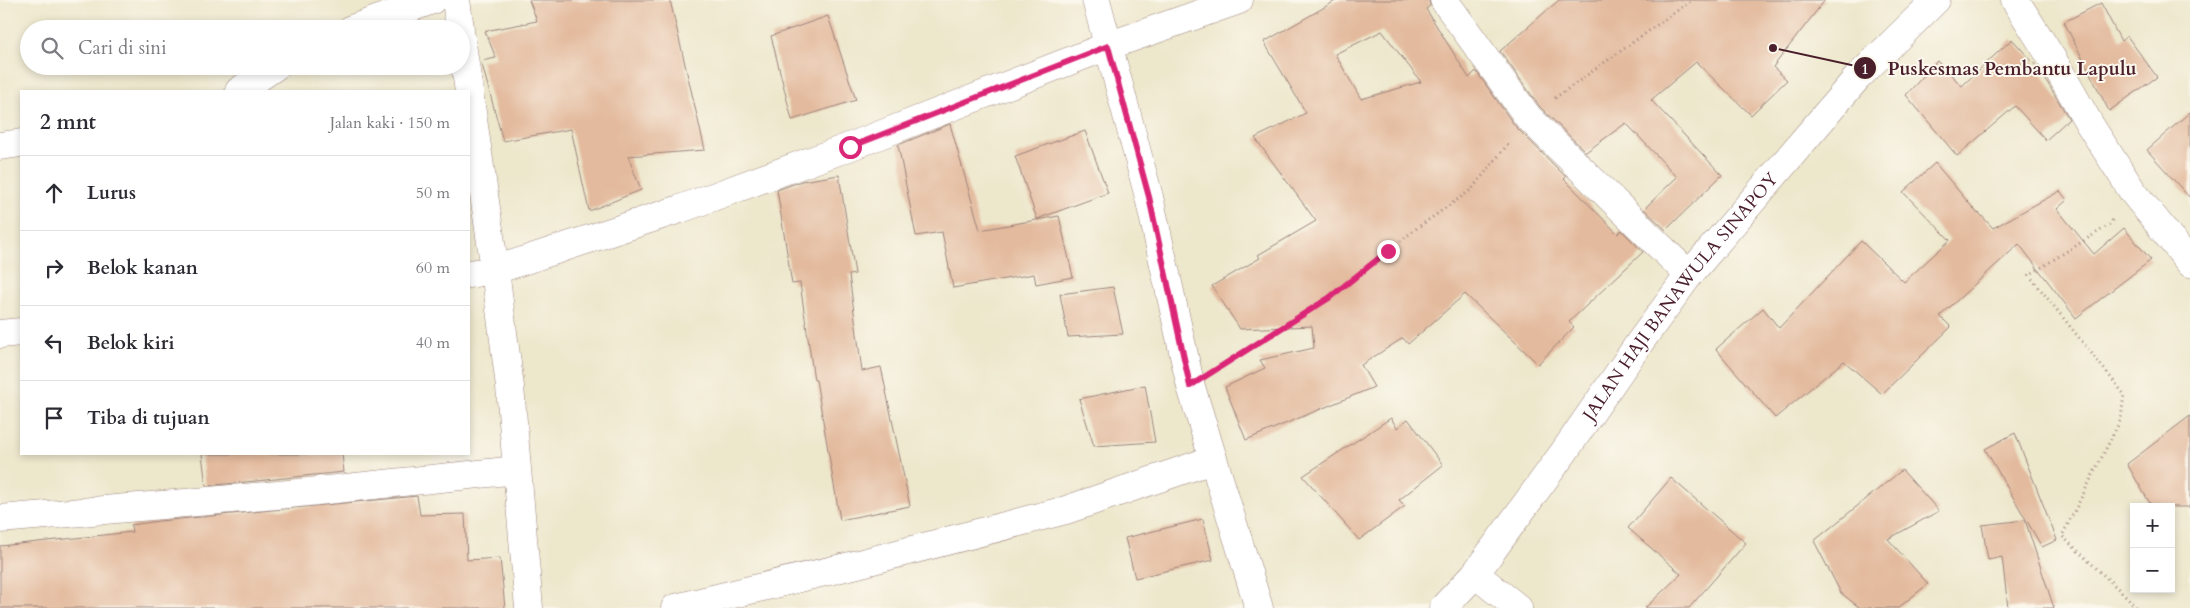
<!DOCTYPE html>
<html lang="id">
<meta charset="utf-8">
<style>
:root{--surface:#fff;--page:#f2f2f3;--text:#2b2b33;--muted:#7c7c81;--line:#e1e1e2}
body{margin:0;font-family:Cardo,serif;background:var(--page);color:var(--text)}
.controls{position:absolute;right:15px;bottom:15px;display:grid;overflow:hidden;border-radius:0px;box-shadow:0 2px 8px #0003}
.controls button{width:45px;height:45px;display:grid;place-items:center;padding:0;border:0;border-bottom:1px solid var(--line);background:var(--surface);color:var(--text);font:25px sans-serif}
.stop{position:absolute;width:15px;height:15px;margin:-11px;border:4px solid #db2777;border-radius:50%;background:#fff}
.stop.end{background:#db2777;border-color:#fff;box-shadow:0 1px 5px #0008}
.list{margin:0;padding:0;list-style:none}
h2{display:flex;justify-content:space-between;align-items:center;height:65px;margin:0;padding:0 20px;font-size:21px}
h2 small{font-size:16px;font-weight:400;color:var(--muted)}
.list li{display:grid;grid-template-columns:32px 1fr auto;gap:15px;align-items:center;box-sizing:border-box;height:75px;padding:0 20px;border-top:1px solid var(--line)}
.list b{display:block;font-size:19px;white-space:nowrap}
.list em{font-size:16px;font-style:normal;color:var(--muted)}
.icon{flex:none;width:28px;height:28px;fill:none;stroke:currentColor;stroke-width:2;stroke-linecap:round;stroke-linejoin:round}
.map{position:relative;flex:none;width:2190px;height:608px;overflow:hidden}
.search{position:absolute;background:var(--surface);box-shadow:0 2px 8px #0003;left:20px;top:20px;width:450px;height:55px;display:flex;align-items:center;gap:12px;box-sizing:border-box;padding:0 18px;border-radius:28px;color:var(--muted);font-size:19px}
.panel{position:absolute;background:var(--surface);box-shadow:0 2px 8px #0003;left:20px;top:90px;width:450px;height:365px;border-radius:0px}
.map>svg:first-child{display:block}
.building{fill:#e3ba9d;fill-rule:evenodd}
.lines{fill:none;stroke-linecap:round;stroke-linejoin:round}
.street-casing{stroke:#9c837c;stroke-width:29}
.highway-casing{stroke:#9c837c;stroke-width:29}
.path{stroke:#9c837c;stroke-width:3;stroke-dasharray:1 4;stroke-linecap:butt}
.street{stroke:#fff;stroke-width:28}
.highway{stroke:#fff;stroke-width:28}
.route{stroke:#db2777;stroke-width:6}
.labels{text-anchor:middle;stroke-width:4;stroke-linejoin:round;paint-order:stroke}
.street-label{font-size:18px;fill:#4a1f2b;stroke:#fbf7ec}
.leader{fill:none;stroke:#4a1f2b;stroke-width:2}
.callout-dot{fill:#4a1f2b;stroke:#fbf7ec;stroke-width:2}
.mark-label{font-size:15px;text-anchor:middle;font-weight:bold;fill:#fff}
.callout-label{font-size:19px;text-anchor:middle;font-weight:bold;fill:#4a1f2b;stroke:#fbf7ec;stroke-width:4;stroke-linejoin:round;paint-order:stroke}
</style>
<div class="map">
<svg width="2190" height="608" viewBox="0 0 2190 608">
<rect width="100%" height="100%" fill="#fbf7ec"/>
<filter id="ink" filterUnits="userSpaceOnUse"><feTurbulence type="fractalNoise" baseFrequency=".02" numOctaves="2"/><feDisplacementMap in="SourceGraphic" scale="10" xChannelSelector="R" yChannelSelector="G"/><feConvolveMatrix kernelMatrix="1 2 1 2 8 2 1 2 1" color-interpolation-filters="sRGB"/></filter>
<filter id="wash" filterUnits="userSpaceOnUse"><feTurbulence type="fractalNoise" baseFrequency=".0096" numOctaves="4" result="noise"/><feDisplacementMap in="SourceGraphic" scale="20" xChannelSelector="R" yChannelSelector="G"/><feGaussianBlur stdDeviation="1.12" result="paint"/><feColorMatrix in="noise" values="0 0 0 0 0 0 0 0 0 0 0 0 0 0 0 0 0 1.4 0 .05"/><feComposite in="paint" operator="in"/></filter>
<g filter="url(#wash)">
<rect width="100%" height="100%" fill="#ede7cc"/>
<g id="blocks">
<path class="building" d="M 529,0 L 670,0 L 705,150 L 628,156 L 641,190 L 589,211 L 571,129 L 503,141 L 481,61 L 496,58 L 485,31 L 537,21 Z
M 1337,0 L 1429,0 L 1430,6 L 1426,9 L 1469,78 L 1476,71 L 1515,126 L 1566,177 L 1564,179 L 1618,234 L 1621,230 L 1643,252 L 1569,322 L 1574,327 L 1538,364 L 1465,294 L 1408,344 L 1403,338 L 1361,365 L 1374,387 L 1246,440 L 1225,387 L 1265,368 L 1260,360 L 1314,348 L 1312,326 L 1240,329 L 1212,286 L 1260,258 L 1258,255 L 1316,221 L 1255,138 L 1306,113 L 1264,42 ZM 1382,31 L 1421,82 L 1361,99 L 1335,54 Z
M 1559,0 L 1825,0 L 1773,67 L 1787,80 L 1751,115 L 1696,62 L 1651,100 L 1722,175 L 1666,230 L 1644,209 L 1677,177 L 1626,123 L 1586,152 L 1540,107 L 1500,51 Z
M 2101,3 L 2121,41 L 2127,36 L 2157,77 L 2109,111 L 2064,22 Z
M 828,16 L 856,100 L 792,120 L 771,36 Z
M 2012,39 L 2040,70 L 2069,119 L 2046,140 L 2015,106 L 1957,156 L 1906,95 L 1937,61 L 1962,86 Z
M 2190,112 L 2190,198 L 2147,150 Z
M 950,124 L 980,230 L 1059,216 L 1073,277 L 1036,284 L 1034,274 L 953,288 L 942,232 L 916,236 L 898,145 Z
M 1085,131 L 1108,193 L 1037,219 L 1015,156 Z
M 1935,163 L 1978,214 L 1979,213 L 1993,228 L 2060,191 L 2067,200 L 2057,209 L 2094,254 L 2124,228 L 2151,260 L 2076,318 L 2019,244 L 1940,316 L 1951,327 L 1882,394 L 1844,361 L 1775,418 L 1716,349 L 1763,308 L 1779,328 L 1861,241 L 1904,282 L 1950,240 L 1903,192 Z
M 839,175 L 855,274 L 849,275 L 862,371 L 881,367 L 910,506 L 840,520 L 816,380 L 814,380 L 800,283 L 792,284 L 777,190 L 802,181 Z
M 1113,287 L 1123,334 L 1068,337 L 1060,294 Z
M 1145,385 L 1155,442 L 1094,446 L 1079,399 Z
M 2190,416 L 2190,507 L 2152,507 L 2127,464 Z
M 1391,418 L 1397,428 L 1408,419 L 1443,465 L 1399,500 L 1405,506 L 1359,540 L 1303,476 Z
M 2015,433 L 2057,540 L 2042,547 L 1985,449 Z
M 202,454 L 342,454 L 344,472 L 206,486 Z
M 1902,470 L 1939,511 L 1888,539 L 1928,584 L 1898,608 L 1860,608 L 1841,593 L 1814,541 Z
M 1671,478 L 1746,543 L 1689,608 L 1645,608 L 1681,574 L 1628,528 Z
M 417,496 L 420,515 L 465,514 L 467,560 L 500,558 L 505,608 L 0,608 L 0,546 L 132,532 L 131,525 L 159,521 Z
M 1203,519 L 1213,560 L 1135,578 L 1125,538 Z
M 2025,520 L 2054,608 L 2008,608 L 2002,557 L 1988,560 L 1982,525 Z"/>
</g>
</g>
<g filter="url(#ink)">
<use href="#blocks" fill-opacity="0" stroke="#9c837c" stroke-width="1"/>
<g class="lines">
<g class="street-casing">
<path id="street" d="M 456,0 L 460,29
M 1096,0 L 1149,197 L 1191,387 L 1259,608
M 1444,0 L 1528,117 L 1689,275
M 2015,0 L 2053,60 L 2090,125 L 2133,192 L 2190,263
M 352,29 L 432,0
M 461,37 L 495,270 L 510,387 L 529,608
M 239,91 L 276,66
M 0,146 L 21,143
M 469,274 L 495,270 L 680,209 L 849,147 L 1108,46 L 1239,0
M 0,334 L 21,332
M 0,519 L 289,494 L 517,470
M 1475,574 L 1518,608
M 675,608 L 858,564 L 1066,510 L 1212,460"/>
</g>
<g class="highway-casing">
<g id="highway">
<path id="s1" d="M 1443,608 L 1475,574 L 1564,452 L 1640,342 L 1689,275 L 1857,78 L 1936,0"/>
</g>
</g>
<path class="path" d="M 1555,98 L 1692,0
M 2112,220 L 2109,225 L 2029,275 L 2124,394 L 2121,419 L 2062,536 L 2128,598 L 2136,608
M 1220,367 L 1329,297 L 1417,228 L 1471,190 L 1508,144"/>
<use href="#street" class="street"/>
<use href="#highway" class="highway"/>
</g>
</g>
<g class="lines" filter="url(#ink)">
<path class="route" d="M 850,147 L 1108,46 L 1149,197 L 1190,386 L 1329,298 L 1388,251"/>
</g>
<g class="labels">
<g class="street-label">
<text dy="6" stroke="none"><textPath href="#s1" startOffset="392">JALAN HAJI BANAWULA SINAPOY</textPath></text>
</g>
</g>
<path class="leader" d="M1773 48L1865 68"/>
<g class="callout-dot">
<circle cx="1773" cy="48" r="5"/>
<circle cx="1865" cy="68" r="12"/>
</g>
<g class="mark-label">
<text x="1865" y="74">1</text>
</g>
<g class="callout-label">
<text x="2012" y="75">Puskesmas Pembantu Lapulu</text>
</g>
</svg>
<div class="controls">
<button>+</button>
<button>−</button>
</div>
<div class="stop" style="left:850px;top:147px"></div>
<div class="stop end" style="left:1388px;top:251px"></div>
<div class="search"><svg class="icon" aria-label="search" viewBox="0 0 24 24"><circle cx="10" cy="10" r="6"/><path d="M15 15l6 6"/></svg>Cari di sini</div>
<section class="panel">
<h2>2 mnt<small>Jalan kaki · 150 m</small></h2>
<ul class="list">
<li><svg class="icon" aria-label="ahead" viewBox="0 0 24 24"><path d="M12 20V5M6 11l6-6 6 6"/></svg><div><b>Lurus</b></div><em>50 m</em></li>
<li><svg class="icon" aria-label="right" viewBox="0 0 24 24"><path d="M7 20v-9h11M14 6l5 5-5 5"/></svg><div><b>Belok kanan</b></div><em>60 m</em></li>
<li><svg class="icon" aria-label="left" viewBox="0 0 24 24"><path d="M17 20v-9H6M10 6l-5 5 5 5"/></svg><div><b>Belok kiri</b></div><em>40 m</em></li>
<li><svg class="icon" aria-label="arrive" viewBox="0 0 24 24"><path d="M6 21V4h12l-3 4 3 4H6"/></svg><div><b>Tiba di tujuan</b></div></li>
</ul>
</section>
</div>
